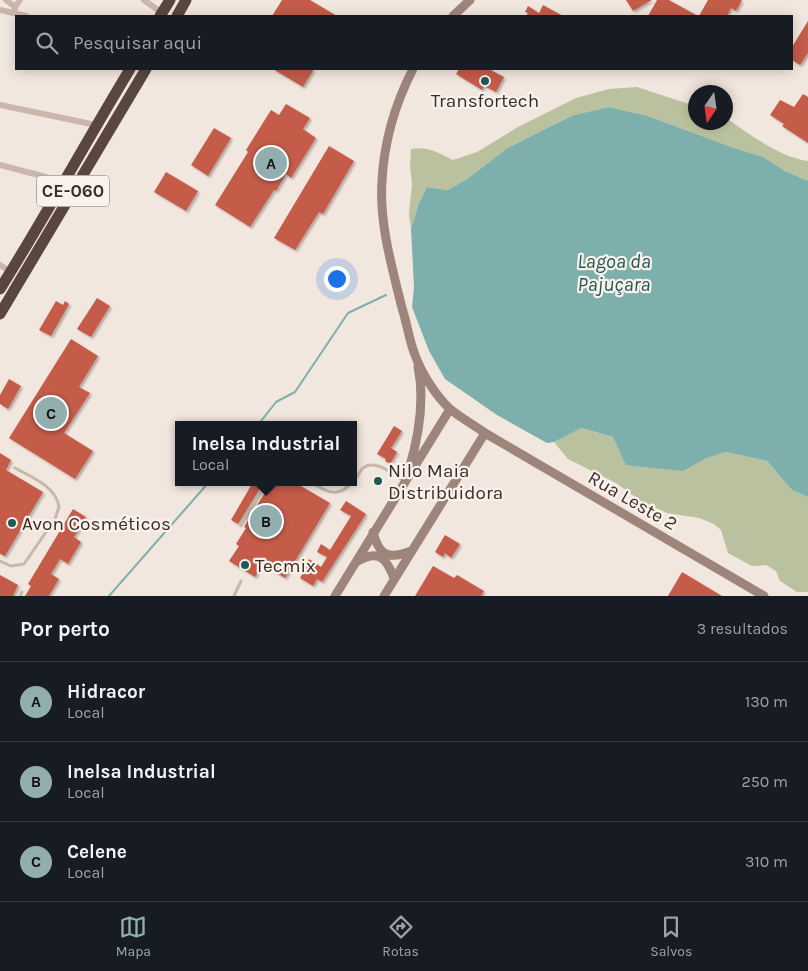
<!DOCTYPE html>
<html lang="pt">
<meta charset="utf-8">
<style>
:root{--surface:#171b24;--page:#20242c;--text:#f1f3f6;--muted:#9ea1a6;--line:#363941;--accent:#92aeae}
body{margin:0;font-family:Karla,sans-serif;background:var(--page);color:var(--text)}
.compass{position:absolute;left:688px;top:85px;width:45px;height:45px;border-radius:50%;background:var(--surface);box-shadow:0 2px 12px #0003;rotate:193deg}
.you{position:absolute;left:336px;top:278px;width:18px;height:18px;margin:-12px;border:4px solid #fff;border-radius:50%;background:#1a73e8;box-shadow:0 0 0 8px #1a73e833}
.badge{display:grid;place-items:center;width:32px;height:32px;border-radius:50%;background:var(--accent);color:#111;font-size:16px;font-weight:700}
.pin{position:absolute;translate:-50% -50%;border:2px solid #fff;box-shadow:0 1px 5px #0006}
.popup{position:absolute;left:175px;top:421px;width:182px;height:65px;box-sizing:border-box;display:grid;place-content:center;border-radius:0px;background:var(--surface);filter:drop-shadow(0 1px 4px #0005);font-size:16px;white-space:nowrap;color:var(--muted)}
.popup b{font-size:19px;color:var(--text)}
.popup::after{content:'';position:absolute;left:50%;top:100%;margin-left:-10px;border:10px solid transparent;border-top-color:var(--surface)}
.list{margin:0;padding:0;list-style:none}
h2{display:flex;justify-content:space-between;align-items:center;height:65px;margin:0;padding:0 20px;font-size:21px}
h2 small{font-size:16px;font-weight:400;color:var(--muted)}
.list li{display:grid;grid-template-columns:32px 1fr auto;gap:15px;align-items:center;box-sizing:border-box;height:80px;padding:0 20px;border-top:1px solid var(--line)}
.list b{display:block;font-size:19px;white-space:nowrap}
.list p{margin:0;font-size:16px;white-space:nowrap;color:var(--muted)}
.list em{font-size:16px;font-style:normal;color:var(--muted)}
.icon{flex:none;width:28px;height:28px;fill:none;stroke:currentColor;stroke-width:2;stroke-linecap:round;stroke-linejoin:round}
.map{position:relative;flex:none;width:808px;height:596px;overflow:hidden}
.search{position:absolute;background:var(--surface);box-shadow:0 2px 12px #0003;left:15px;right:15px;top:15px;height:55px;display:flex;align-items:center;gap:12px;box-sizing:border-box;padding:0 18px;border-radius:0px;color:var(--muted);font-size:19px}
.sheet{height:305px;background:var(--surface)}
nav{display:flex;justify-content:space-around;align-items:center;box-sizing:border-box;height:70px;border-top:1px solid var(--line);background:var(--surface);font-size:14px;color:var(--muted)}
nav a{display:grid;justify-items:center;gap:2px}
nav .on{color:var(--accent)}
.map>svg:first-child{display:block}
.green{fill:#b9c19e}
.water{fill:#7dafac}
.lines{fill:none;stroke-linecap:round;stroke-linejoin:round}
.stream{stroke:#7dafac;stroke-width:2}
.building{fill:#c45c4a;filter:url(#shadow)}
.lane{stroke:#cab6aa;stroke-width:3}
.street{stroke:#cab6aa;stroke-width:6}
.secondary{stroke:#9e857b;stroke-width:9}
.highway{stroke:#594641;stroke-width:11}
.poi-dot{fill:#1f5957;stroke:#faf1eb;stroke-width:2}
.labels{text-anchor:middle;stroke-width:4.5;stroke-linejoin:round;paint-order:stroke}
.shield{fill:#faf1eb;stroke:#726863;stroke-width:1}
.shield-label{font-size:18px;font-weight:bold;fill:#382d29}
.poi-label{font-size:19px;fill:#382d29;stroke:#faf1eb;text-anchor:start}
.street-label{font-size:19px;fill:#382d29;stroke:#faf1eb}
.water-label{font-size:20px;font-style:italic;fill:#1f5957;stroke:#faf1eb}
</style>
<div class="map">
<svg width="808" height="596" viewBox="0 0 808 596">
<defs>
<filter id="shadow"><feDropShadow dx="2" dy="2" stdDeviation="1" flood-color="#0004"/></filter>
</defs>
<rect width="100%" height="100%" fill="#f2e7de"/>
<path class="green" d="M 637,87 L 695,106 L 696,122 L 726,122 L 726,118 C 750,134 778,157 808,161 L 808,181 L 785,171 L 763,157 L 734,148 L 648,116 L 609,107 L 574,115 L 543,130 L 506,149 L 466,180 L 447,190 L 427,187 L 419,203 L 411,229 L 409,214 L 412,184 L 410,167 L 411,149 C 428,146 439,153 453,160 L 477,152 L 518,127 L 576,98 L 609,89 Z
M 580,428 L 613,437 L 683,471 L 707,458 L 726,452 L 767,461 L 792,490 L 808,497 L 808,592 L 797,592 L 780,581 L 776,571 L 766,565 L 752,566 L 728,553 L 721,530 L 714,524 L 699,518 L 667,513 L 641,501 L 616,483 L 568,459 L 554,442 Z"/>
<path class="water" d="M 609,107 L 648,116 L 734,148 L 763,157 L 785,171 L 808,181 L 808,497 L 792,490 L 767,461 L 726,452 L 707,458 L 683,471 L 626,465 L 613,437 L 581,428 L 554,442 L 547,443 L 497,415 L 445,379 L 429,351 L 412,307 L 414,287 L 411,229 L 419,203 L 427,187 L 447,190 L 466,180 L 506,149 L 543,130 L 574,115 Z"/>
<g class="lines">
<path class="stream" d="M 258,425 L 276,402 L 295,392 L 348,313 L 386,295
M 109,596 L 209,482"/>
</g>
<path class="building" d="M 282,0 L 310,0 L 337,16 L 272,16 Z
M 626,0 L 652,0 L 633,11 Z
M 657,0 L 669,0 L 698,16 L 648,16 Z
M 708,0 L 742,0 L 736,11 L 731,8 L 727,16 L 699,16 Z
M 543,5 L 563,16 L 526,16 L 528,13 L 525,12 L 528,6 L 539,13 Z
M 808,21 L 808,53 L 800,65 L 792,60 L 792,47 Z
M 273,69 L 314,69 L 303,87 Z
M 459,69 L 489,69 L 504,77 L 496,92 L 484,86 L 482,90 L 456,74 Z
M 803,94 L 808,97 L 808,143 L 782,126 L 784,124 L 770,115 L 780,100 L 794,107 Z
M 286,104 L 310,118 L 303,129 L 316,138 L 291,178 L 286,174 L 276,191 L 274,190 L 250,227 L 215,205 L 248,152 L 246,150 L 271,110 L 279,115 Z
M 214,128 L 231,138 L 208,176 L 191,165 Z
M 329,146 L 354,161 L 323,214 L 319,212 L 295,250 L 274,238 Z
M 166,172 L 198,191 L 186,211 L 154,192 Z
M 97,298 L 110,306 L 91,337 L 77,329 Z
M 56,301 L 63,305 L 65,301 L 69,304 L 51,336 L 39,330 Z
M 71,339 L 98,356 L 79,387 L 90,393 L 64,433 L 93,451 L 75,479 L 9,438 Z
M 9,379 L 21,386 L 8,409 L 0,404 L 0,395 Z
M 394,426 L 402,431 L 391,448 L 397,452 L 390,464 L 385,461 L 386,459 L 377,454 Z
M 0,453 L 11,460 L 6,470 L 43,492 L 5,556 L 0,554 Z
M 253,482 L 264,482 L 238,524 L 231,520 Z
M 271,482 L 294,482 L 330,503 L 285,578 L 262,564 L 255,577 L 229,561 L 239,546 L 236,544 L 246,528 L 244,527 Z
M 346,501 L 366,514 L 322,582 L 317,579 L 313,586 L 300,578 L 304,571 L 302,570 L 309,559 L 321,567 L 327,557 L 317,552 L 321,544 L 330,550 L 351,516 L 340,510 Z
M 73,509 L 86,517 L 74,537 L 81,542 L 68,564 L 60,559 L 51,574 L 59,579 L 49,596 L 25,596 L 31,586 L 28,584 Z
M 445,535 L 460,544 L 451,558 L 445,553 L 443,557 L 435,552 Z
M 433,566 L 454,578 L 457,575 L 484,591 L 481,596 L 415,596 Z
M 682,572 L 722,596 L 668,596 Z
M 0,575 L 18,585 L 13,596 L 0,596 Z"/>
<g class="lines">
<path class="lane" d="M 354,481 C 357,477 360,471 363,468 C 375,458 394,475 404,481
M 311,482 C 326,492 339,499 352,482
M 241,526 L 268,482
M 0,561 L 11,566 L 24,564 L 55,519 L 59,507 C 56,486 31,477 15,468
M 20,596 L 22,592
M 234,596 L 241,581"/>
<path class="street" d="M 6,0 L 15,7
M 144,0 L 162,13
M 0,10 L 26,16
M 14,13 L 15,7 L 20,0
M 0,105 L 96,125
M 0,165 L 65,182
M 0,265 L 11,272"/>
<path class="secondary" d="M 453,16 L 470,0
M 413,69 C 395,104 384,142 382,181 C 379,223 392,267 402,308 C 407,323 409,340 415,355 C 422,374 436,396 450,409 C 461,418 474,425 485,433 L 764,596
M 409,469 C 419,436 425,401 418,366
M 373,532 C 379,556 389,560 411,551
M 356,562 C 378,549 386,557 394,578
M 335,596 L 450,409
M 384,596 L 485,433"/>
<path class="highway" d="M 160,16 L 170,0
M 177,16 L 186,0
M 0,289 C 45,217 86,142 130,69
M 0,314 L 146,69"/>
</g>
<g class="poi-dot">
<circle cx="485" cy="81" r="5"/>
<circle cx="378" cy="481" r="5"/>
<circle cx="12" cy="523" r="5"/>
<circle cx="245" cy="565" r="5"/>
</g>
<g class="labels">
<rect class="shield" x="37" y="175.5" width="72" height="31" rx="4"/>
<g class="shield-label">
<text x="73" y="197">CE-060</text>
</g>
<g class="poi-label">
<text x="485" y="107" text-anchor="middle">Transfortech</text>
<text x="388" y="477">Nilo Maia<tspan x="388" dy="22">Distribuidora</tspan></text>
<text x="22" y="530">Avon Cosméticos</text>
<text x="255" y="572">Tecmix</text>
</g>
<g class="street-label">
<text transform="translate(633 500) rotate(30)" y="7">Rua Leste 2</text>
</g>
<g class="water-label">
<text x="614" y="268">Lagoa da<tspan x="614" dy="23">Pajuçara</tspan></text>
</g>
</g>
</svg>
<svg class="compass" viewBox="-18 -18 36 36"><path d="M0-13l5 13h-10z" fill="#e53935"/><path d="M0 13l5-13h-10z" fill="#9ea1a6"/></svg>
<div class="you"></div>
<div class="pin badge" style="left:271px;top:163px">A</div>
<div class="pin badge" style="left:266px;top:521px">B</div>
<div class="popup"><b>Inelsa Industrial</b>Local</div>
<div class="pin badge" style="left:51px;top:413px">C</div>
<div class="search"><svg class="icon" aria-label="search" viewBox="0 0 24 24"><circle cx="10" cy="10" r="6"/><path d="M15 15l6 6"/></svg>Pesquisar aqui</div>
</div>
<section class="sheet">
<h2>Por perto<small>3 resultados</small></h2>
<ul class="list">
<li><span class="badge">A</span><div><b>Hidracor</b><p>Local</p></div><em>130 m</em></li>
<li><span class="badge">B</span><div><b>Inelsa Industrial</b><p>Local</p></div><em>250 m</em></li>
<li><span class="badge">C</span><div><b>Celene</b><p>Local</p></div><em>310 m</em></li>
</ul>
</section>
<nav>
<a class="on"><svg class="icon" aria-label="map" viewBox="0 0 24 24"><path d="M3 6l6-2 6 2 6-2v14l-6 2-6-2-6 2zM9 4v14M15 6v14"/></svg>Mapa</a>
<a><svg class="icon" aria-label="directions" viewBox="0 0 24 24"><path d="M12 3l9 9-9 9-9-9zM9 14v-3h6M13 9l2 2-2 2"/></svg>Rotas</a>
<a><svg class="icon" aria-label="saved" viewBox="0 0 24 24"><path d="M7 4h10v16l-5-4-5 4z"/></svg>Salvos</a>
</nav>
